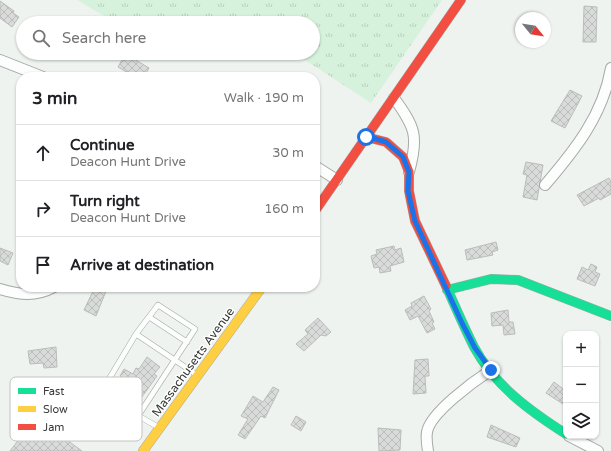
<!DOCTYPE html>
<meta charset="utf-8">
<style>
:root{--surface:#fff;--page:#f6f6f6;--text:#202124;--muted:#757577;--line:#e0e0e0}
body{margin:0;font-family:"Varela Round",sans-serif;background:var(--page);color:var(--text)}
.controls{position:absolute;right:12px;bottom:12px;display:grid;overflow:hidden;border-radius:8px;box-shadow:0 1px 3px #0004}
.controls button{width:36px;height:36px;display:grid;place-items:center;padding:0;border:0;border-bottom:1px solid var(--line);background:var(--surface);color:var(--text);font:20px sans-serif}
.compass{position:absolute;left:515px;top:12px;width:36px;height:36px;border-radius:50%;background:var(--surface);box-shadow:0 1px 3px #0004;rotate:120deg}
.stop{position:absolute;width:12px;height:12px;margin:-9px;border:3px solid #1a73e8;border-radius:50%;background:#fff}
.stop.end{background:#1a73e8;border-color:#fff;box-shadow:0 1px 4px #0008}
.list{margin:0;padding:0;list-style:none}
h2{display:flex;justify-content:space-between;align-items:center;height:52px;margin:0;padding:0 16px;font-size:17px}
h2 small{font-size:13px;font-weight:400;color:var(--muted)}
.list li{display:grid;grid-template-columns:26px 1fr auto;gap:12px;align-items:center;box-sizing:border-box;height:56px;padding:0 16px;border-top:1px solid var(--line)}
.list b{display:block;font-size:15px;white-space:nowrap}
.list p{margin:0;font-size:13px;white-space:nowrap;color:var(--muted)}
.list em{font-size:13px;font-style:normal;color:var(--muted)}
.icon{flex:none;width:22px;height:22px;fill:none;stroke:currentColor;stroke-width:2;stroke-linecap:round;stroke-linejoin:round}
.map{position:relative;flex:none;width:611px;height:451px;overflow:hidden}
.search{position:absolute;background:var(--surface);box-shadow:0 1px 3px #0004;left:16px;top:16px;width:304px;height:44px;display:flex;align-items:center;gap:10px;box-sizing:border-box;padding:0 14px;border-radius:22px;color:var(--muted);font-size:15px}
.panel{position:absolute;background:var(--surface);box-shadow:0 1px 3px #0004;left:16px;top:72px;width:304px;height:220px;border-radius:16px}
.map>svg:first-child{display:block}
.park{fill:url(#park-tufts)}
.building{fill:url(#building-cross-hatch);stroke:#babdba}
.lines{fill:none;stroke-linecap:round;stroke-linejoin:round}
.lane-casing{stroke:#a6a9a6;stroke-width:6}
.street-casing{stroke:#a6a9a6;stroke-width:12}
.fast-casing{stroke:#a6a9a6;stroke-width:10}
.slow-casing{stroke:#a6a9a6;stroke-width:10}
.jam-casing{stroke:#a6a9a6;stroke-width:10}
.lane{stroke:#fcfdfd;stroke-width:5}
.street{stroke:#fcfdfd;stroke-width:10}
.fast{stroke:#16e098;stroke-width:9}
.slow{stroke:#ffcf43;stroke-width:9}
.jam{stroke:#f24e42;stroke-width:9}
.route{stroke:#1a73e8;stroke-width:5}
.labels{text-anchor:middle;stroke-width:3;stroke-linejoin:round;paint-order:stroke}
.street-label{font-size:12px;fill:#363937;stroke:#fff}
.key{fill:#fff;stroke:#c3c4c3;stroke-width:1}
.key-label{font-size:11px;fill:#363937}
</style>
<div class="map">
<svg width="611" height="451" viewBox="0 0 611 451">
<defs>
<pattern id="park-tufts" width="24" height="20" patternUnits="userSpaceOnUse"><rect width="24" height="20" fill="#d7f2dc"/><path d="M3 7l-1-3M5 7V3M7 7l1-3M15 17l-1-3M17 17v-4M19 17l1-3" fill="none" stroke="#b9d0bd"/></pattern>
<pattern id="building-cross-hatch" width="8" height="8" patternUnits="userSpaceOnUse"><rect width="8" height="8" fill="#d8dbd9"/><path d="M0 0l8 8M0 8l8-8" fill="none" stroke="#babdbb"/></pattern>
</defs>
<rect width="100%" height="100%" fill="#eef3ef"/>
<path class="park" d="M 77,0 L 442,0 L 371,103 L 302,58 L 274,53 L 313,53 L 313,23 L 116,23 Z"/>
<path class="building" d="M 0,1 L 14,11 L 13,13 L 19,17 L 12,27 L 0,18 Z
M 584,6 L 597,7 L 596,42 L 583,42 Z
M 126,53 L 131,53 L 136,56 L 134,59 L 149,68 L 144,77 L 135,77 L 118,67 Z
M 570,90 L 582,96 L 565,128 L 551,121 Z
M 526,162 L 543,165 L 537,200 L 523,197 L 527,175 L 523,174 Z
M 609,178 L 611,182 L 611,194 L 600,200 L 599,198 L 584,206 L 577,195 Z
M 496,242 L 498,250 L 492,252 L 493,255 L 467,260 L 465,250 Z
M 394,246 L 395,250 L 401,248 L 404,262 L 390,266 L 391,271 L 380,273 L 379,267 L 374,268 L 371,256 L 377,254 L 376,250 Z
M 0,248 L 13,253 L 8,265 L 0,261 Z
M 591,264 L 597,267 L 595,272 L 600,274 L 595,286 L 577,279 L 582,267 L 588,270 Z
M 95,287 L 106,291 L 96,316 L 84,310 Z
M 424,296 L 431,309 L 429,311 L 434,322 L 432,323 L 435,329 L 427,333 L 418,316 L 410,320 L 405,310 L 412,306 L 411,303 Z
M 508,310 L 509,322 L 513,322 L 515,334 L 504,335 L 503,325 L 492,326 L 491,313 Z
M 318,318 L 331,332 L 326,336 L 321,335 L 304,351 L 296,344 L 308,334 L 305,330 Z
M 56,347 L 57,367 L 44,368 L 43,363 L 30,364 L 28,351 Z
M 147,357 L 160,367 L 154,374 L 157,376 L 134,408 L 119,399 L 128,385 L 126,383 L 127,381 L 120,376 L 124,369 L 133,374 L 136,368 L 139,369 Z
M 428,359 L 429,376 L 425,376 L 426,393 L 413,394 L 415,360 Z
M 554,382 L 566,391 L 566,406 L 546,393 Z
M 273,387 L 279,390 L 265,418 L 261,416 L 245,439 L 238,435 L 248,419 L 241,416 L 253,396 L 263,402 Z
M 296,416 L 306,422 L 301,431 L 291,425 Z
M 32,422 L 52,437 L 56,432 L 82,451 L 10,451 Z
M 491,425 L 520,438 L 516,447 L 487,437 Z
M 378,428 L 401,430 L 400,450 L 379,451 Z"/>
<g class="lines">
<g class="lane-casing">
<path id="lane" d="M 149,317 L 187,342
M 136,334 L 158,305 L 195,329 L 138,416
M 158,427 L 100,394 L 136,334 L 197,375"/>
</g>
<g class="street-casing">
<path id="street" d="M 0,60 L 43,77
M 394,98 C 415,127 419,136 409,172
M 315,166 L 337,180
M 545,185 C 575,150 603,115 611,68
M 0,289 C 19,295 36,297 54,287
M 569,436 L 598,451
M 428,451 C 427,445 426,438 427,432 C 430,413 474,381 491,370"/>
</g>
<g class="fast-casing">
<path id="fast" d="M 446,286 C 455,306 464,327 474,347 C 495,386 530,411 566,434
M 447,290 L 491,279 L 518,280 L 611,316"/>
</g>
<g class="slow-casing">
<path id="slow" d="M 143,451 L 262,287"/>
</g>
<g class="jam-casing">
<path id="jam" d="M 366,137 L 386,142 L 403,157 L 409,172 L 409,191 L 415,221 L 446,286
M 315,211 L 461,0"/>
</g>
<use href="#lane" class="lane"/>
<use href="#street" class="street"/>
<use href="#fast" class="fast"/>
<use href="#slow" class="slow"/>
<use href="#jam" class="jam"/>
</g>
<g class="lines">
<path class="route" d="M 366,137 L 373,138 L 386,142 L 403,157 L 409,172 L 408,191 L 415,221 L 462,323 L 475,348 L 491,370"/>
</g>
<g class="labels">
<g class="street-label">
<text transform="translate(193 362) rotate(-54)" y="4">Massachusetts Avenue</text>
</g>
</g>
<rect x="10" y="377" width="132" height="64" rx="6" class="key"/>
<rect x="18" y="388" width="18" height="6" fill="#16e098"/>
<rect x="18" y="406" width="18" height="6" fill="#ffcf43"/>
<rect x="18" y="424" width="18" height="6" fill="#f24e42"/>
<g class="key-label">
<text x="43" y="395">Fast</text>
<text x="43" y="413">Slow</text>
<text x="43" y="431">Jam</text>
</g>
</svg>
<div class="controls">
<button>+</button>
<button>−</button>
<button><svg class="icon" aria-label="layers" viewBox="0 0 24 24"><path d="M12 4l9 5-9 5-9-5zM3 14l9 5 9-5"/></svg></button>
</div>
<svg class="compass" viewBox="-18 -18 36 36"><path d="M0-13l5 13h-10z" fill="#e53935"/><path d="M0 13l5-13h-10z" fill="#757577"/></svg>
<div class="stop" style="left:366px;top:137px"></div>
<div class="stop end" style="left:491px;top:370px"></div>
<div class="search"><svg class="icon" aria-label="search" viewBox="0 0 24 24"><circle cx="10" cy="10" r="6"/><path d="M15 15l6 6"/></svg>Search here</div>
<section class="panel">
<h2>3 min<small>Walk · 190 m</small></h2>
<ul class="list">
<li><svg class="icon" aria-label="ahead" viewBox="0 0 24 24"><path d="M12 20V5M6 11l6-6 6 6"/></svg><div><b>Continue</b><p>Deacon Hunt Drive</p></div><em>30 m</em></li>
<li><svg class="icon" aria-label="right" viewBox="0 0 24 24"><path d="M7 20v-9h11M14 6l5 5-5 5"/></svg><div><b>Turn right</b><p>Deacon Hunt Drive</p></div><em>160 m</em></li>
<li><svg class="icon" aria-label="arrive" viewBox="0 0 24 24"><path d="M6 21V4h12l-3 4 3 4H6"/></svg><div><b>Arrive at destination</b></div></li>
</ul>
</section>
</div>
